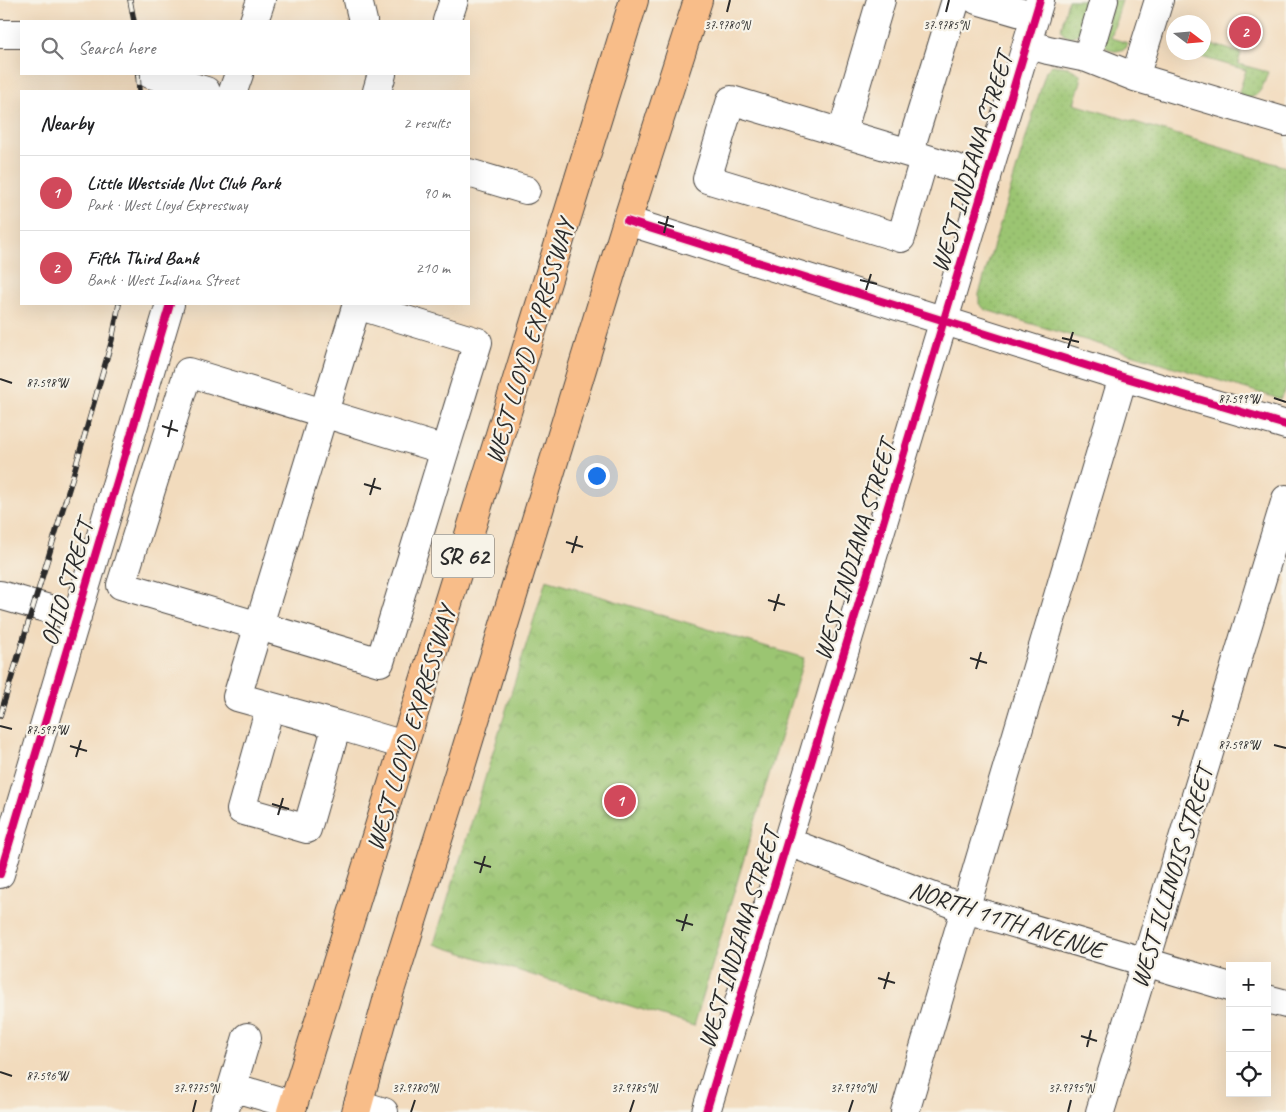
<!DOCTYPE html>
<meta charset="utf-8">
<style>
:root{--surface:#fff;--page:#f6f6f6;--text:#202124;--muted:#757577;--line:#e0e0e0;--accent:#d1495b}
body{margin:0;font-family:Caveat,sans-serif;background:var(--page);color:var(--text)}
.controls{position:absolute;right:15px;bottom:15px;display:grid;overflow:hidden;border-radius:0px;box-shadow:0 5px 20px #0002}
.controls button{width:45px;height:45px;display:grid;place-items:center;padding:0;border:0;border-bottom:1px solid var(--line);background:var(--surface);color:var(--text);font:25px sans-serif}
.compass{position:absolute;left:1166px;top:15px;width:45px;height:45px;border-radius:50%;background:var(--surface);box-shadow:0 5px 20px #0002;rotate:106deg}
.you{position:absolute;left:596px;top:475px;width:18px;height:18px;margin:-12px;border:4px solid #fff;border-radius:50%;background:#1a73e8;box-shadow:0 0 0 8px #1a73e833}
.badge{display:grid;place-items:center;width:32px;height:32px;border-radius:50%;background:var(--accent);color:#fff;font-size:16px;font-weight:700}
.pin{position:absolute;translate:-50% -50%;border:2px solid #fff;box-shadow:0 1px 5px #0006}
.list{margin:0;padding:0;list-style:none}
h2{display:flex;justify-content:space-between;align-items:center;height:65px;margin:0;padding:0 20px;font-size:21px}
h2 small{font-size:16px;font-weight:400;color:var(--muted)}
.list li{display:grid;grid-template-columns:32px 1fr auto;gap:15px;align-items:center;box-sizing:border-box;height:75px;padding:0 20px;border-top:1px solid var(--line)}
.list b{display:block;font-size:19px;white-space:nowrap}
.list p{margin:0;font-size:16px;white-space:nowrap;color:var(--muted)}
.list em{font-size:16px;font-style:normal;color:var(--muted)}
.icon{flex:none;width:28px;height:28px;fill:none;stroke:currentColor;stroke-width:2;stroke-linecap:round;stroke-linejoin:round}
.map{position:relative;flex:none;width:1286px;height:1112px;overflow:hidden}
.search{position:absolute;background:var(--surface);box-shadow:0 5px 20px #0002;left:20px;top:20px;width:450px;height:55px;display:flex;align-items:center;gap:12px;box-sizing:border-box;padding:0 18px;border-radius:0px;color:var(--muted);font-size:19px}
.panel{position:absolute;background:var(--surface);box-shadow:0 5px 20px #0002;left:20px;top:90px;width:450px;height:215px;border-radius:0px}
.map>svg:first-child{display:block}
.grass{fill:url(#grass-dots);stroke:#63784e}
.park{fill:url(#park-crowns);stroke:#63784e}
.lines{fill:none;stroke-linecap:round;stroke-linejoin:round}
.minor-casing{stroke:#494541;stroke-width:30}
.highway-casing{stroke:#494541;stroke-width:30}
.minor{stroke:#fff;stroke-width:28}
.highway{stroke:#f8bd89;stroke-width:28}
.rail-casing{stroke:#2b2b2b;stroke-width:5.5}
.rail{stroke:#f7f3e8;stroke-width:4;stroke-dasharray:11;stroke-linecap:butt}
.cycleway-casing{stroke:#f7f3e8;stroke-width:11}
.cycleway{stroke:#d6006c;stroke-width:8}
.ticks{fill:none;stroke:#2b2b2b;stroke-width:2}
.labels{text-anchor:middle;stroke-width:4.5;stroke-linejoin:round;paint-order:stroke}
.shield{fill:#f7f3e8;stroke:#686764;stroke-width:1}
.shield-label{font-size:24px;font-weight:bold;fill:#2b2b2b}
.street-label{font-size:25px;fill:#2b2b2b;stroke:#f7f3e8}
.ticks-label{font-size:12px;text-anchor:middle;fill:#2b2b2b;stroke:#f7f3e8;stroke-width:4.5;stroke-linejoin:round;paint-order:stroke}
</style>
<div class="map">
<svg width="1286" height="1112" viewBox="0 0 1286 1112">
<defs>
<pattern id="grass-dots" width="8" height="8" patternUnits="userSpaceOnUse" patternTransform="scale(1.25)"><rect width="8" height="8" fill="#9bc572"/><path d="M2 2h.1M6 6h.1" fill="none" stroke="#86a963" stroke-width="1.8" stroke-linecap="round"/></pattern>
<pattern id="park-crowns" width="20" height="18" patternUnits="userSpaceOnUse" patternTransform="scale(1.25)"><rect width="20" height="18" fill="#9bc572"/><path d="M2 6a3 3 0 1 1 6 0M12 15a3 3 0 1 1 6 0" fill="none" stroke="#86a963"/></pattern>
</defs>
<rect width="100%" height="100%" fill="#f7f3e8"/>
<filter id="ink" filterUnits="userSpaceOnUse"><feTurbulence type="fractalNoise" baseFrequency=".02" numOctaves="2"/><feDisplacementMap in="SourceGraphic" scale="10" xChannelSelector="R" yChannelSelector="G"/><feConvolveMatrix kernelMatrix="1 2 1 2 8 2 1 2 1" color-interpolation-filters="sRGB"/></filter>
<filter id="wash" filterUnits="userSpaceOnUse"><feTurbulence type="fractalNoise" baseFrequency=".0096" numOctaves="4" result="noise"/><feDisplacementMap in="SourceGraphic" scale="20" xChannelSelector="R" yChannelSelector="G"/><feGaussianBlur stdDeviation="1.12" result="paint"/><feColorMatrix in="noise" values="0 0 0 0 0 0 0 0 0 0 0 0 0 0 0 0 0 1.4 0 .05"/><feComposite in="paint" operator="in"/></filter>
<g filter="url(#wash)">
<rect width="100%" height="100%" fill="#f2dbbd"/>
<path class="grass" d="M 1068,0 L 1093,0 L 1081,33 L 1071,37 L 1064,35 L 1061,29 Z
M 1113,0 L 1122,0 L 1111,38 L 1128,43 L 1126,48 C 1115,53 1111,52 1103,44 Z
M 1204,42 L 1241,53 L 1238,64 L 1268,72 C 1263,86 1259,102 1241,97 L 1239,92 L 1246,70 L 1187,53 L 1204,52 Z
M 1052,65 L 1068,67 L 1080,74 L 1081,81 L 1074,104 L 1286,167 L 1286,388 L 1284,394 L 1280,399 L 986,310 L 979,304 L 979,294 L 1046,71 Z"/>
<path class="park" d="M 546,580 L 804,658 L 694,1026 L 434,944 Z"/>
</g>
<g filter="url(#ink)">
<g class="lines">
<g class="minor-casing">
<path id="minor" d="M 358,0 L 363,21
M 977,0 L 1035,17
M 254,21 L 261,0
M 447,21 L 454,0
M 0,34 L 21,34
M 1027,44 L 1048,50 L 1087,58 L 1135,77 L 1286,122
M 1087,58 L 1104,0
M 150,74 L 206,91
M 1135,77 L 1159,0
M 233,91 L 239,74
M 377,91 L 382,74
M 842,133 L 881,0
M 909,153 L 987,178
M 924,159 L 901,238 L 707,179 L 731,100 L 909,153 L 956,0
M 469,173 L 526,190
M 627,221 L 1123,377 L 1286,425
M 357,305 L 478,342 L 380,662 L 121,585 L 188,372 L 445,450
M 0,595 L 77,617
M 270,707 L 241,810 L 307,829 L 337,725 L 237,697 L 357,304
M 337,725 L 404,745
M 788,842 L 966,909 L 1230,987
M 0,874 L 170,304
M 1267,999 L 1286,1004
M 232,1087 L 247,1037
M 358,1104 L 384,1112
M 224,1112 L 232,1087 L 293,1105
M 706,1112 L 1040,0
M 905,1112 L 1123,377
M 1100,1112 L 1286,499"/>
</g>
<g class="highway-casing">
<path id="highway" d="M 291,1112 L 634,0
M 356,1112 L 388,997 L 458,776 L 627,221 L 698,0"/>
</g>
<use href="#minor" class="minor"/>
<use href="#highway" class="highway"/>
<g class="rail-casing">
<path id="rail" d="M 130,0 L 134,21
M 138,74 L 139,91
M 0,716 L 72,479 L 112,340 L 119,304"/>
</g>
<use href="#rail" class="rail"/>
<g class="cycleway-casing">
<path id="cycleway" d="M 627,221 L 1123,377 L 1286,425
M 0,874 L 170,304
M 706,1112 L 1040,0"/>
</g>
<use href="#cycleway" class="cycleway"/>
</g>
</g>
<path class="ticks" d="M 727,12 L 730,0M 946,12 L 949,0M 658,222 L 674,227M 664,233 L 668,216M 860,280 L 877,284M 866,290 L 871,274M 1062,338 L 1079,342M 1068,348 L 1073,332M 0,379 L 12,383M 1274,398 L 1286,402M 162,426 L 178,431M 168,437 L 172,420M 364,484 L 381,489M 370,495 L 375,478M 566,542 L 583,547M 572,553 L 577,536M 768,600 L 785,605M 774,611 L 779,594M 970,658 L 987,663M 976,669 L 981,652M 1172,716 L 1189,721M 0,726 L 12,729M 1178,726 L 1183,710M 1274,745 L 1286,748M 70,746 L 87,751M 76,757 L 81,740M 272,804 L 289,809M 278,815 L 283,798M 474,862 L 491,867M 480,873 L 485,856M 676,920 L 693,925M 682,931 L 687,914M 878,978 L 895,983M 884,989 L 889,972M 1081,1036 L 1097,1041M 1087,1047 L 1091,1030M 0,1072 L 12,1076M 193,1112 L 196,1100M 411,1112 L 415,1100M 630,1112 L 634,1100M 849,1112 L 853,1100M 1068,1112 L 1071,1100"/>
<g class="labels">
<rect class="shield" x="432" y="534.5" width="62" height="43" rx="4"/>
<g class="shield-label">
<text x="463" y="564">SR 62</text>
</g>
<g class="street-label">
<text transform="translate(971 162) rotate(-73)" y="9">WEST INDIANA STREET</text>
<text transform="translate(529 341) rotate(-73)" y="9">WEST LLOYD EXPRESSWAY</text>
<text transform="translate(854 550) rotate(-73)" y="9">WEST INDIANA STREET</text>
<text transform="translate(66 583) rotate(-73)" y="9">OHIO STREET</text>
<text transform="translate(410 728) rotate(-73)" y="9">WEST LLOYD EXPRESSWAY</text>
<text transform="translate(1171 877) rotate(-73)" y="9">WEST ILLINOIS STREET</text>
<text transform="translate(1007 919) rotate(18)" y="9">NORTH 11TH AVENUE</text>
<text transform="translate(738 938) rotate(-73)" y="9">WEST INDIANA STREET</text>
</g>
</g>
<g class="ticks-label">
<text x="727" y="29">37.9780°N</text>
<text x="946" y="29">37.9785°N</text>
<text x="47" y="387">87.598°W</text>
<text x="1239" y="403">87.599°W</text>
<text x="47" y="734">87.597°W</text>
<text x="1239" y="749">87.598°W</text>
<text x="47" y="1080">87.596°W</text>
<text x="196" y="1092">37.9775°N</text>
<text x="415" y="1092">37.9780°N</text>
<text x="634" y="1092">37.9785°N</text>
<text x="853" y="1092">37.9790°N</text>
<text x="1071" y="1092">37.9795°N</text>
</g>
</svg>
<div class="controls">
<button>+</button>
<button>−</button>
<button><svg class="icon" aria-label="locate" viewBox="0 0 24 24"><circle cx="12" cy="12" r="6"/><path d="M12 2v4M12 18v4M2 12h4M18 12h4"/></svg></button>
</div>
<svg class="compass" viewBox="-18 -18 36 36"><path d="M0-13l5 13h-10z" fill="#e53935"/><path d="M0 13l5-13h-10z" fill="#757577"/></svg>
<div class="you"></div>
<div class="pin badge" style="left:620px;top:801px">1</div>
<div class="pin badge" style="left:1245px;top:32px">2</div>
<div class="search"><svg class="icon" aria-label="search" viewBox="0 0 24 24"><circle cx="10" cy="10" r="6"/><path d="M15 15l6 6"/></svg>Search here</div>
<section class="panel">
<h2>Nearby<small>2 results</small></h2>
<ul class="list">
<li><span class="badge">1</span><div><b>Little Westside Nut Club Park</b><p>Park · West Lloyd Expressway</p></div><em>90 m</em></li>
<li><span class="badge">2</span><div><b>Fifth Third Bank</b><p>Bank · West Indiana Street</p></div><em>210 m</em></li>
</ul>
</section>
</div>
